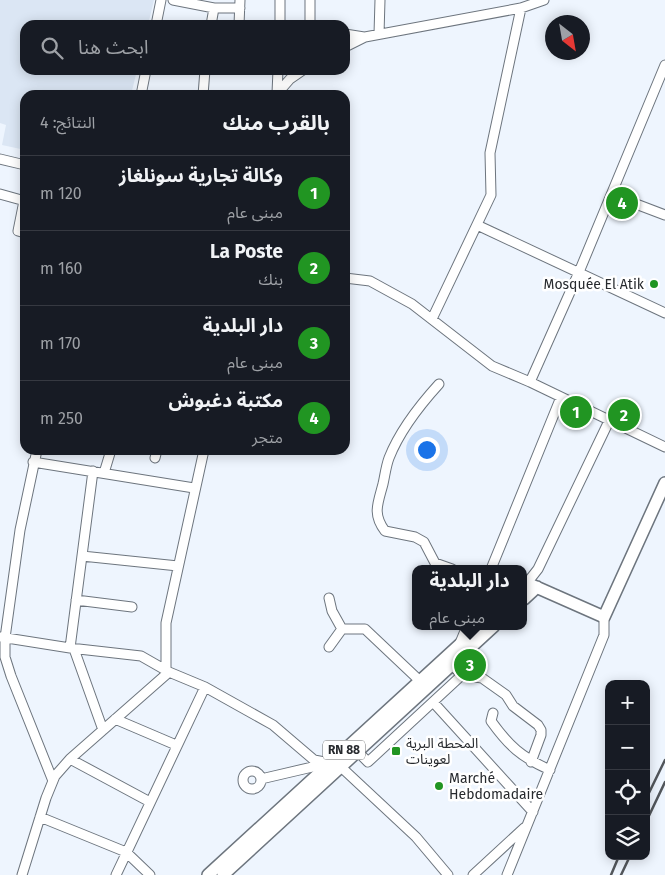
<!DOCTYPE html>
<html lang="ar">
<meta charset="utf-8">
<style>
:root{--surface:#171b24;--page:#242831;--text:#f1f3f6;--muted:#9ea1a6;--line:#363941;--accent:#219522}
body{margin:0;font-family:"Fira Sans","Noto Sans Arabic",sans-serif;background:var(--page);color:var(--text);direction:rtl}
.controls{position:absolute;right:15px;bottom:15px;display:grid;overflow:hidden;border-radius:10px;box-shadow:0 2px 12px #0003}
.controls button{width:45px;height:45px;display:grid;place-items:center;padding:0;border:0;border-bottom:1px solid var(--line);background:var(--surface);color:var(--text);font:25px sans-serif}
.compass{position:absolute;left:545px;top:15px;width:45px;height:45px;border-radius:50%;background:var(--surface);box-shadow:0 2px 12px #0003;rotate:149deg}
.you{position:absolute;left:426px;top:449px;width:18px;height:18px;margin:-12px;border:4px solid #fff;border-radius:50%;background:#1a73e8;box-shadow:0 0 0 8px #1a73e833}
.badge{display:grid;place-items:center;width:32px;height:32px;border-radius:50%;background:var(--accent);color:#fff;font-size:16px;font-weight:700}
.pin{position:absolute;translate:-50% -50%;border:2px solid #fff;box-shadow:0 1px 5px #0006}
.popup{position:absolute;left:412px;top:565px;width:115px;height:65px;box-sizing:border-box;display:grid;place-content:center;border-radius:10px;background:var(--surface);filter:drop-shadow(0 1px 4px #0005);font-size:16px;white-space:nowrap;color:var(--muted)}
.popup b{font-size:19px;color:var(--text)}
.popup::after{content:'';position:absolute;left:50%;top:100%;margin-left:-10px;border:10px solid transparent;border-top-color:var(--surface)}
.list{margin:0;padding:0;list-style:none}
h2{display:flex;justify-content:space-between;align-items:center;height:65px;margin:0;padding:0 20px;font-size:21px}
h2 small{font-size:16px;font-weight:400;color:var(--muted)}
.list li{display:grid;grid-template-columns:32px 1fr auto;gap:15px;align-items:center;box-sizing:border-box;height:75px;padding:0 20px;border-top:1px solid var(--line)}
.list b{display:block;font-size:19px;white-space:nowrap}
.list p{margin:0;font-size:16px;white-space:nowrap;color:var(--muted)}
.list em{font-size:16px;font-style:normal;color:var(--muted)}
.icon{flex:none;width:28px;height:28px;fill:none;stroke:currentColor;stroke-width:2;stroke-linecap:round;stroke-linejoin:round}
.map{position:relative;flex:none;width:665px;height:875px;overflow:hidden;direction:ltr}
.search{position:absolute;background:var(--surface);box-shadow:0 2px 12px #0003;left:20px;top:20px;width:330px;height:55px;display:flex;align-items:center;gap:12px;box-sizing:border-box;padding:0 18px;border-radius:15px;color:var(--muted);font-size:19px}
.panel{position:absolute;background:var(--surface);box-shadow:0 2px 12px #0003;left:20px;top:90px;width:330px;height:365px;border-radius:15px;direction:rtl}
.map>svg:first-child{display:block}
.built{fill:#dbe6f4}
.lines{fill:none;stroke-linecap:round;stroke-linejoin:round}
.minor-casing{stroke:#6d757e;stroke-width:11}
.major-casing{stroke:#6d757e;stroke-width:14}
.minor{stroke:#fff;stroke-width:9}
.major{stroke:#fff;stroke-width:11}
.rail{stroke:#52565b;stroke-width:2.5}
.poi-dot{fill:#219522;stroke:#fff;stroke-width:2}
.labels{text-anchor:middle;stroke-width:5;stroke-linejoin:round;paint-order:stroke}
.shield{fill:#fff;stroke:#686a6d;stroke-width:1}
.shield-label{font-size:12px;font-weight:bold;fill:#272a2e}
.poi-label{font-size:14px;fill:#272a2e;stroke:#fff;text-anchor:start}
</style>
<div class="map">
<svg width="665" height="875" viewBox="0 0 665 875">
<rect width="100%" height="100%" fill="#eef5fe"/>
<path class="built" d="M 0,0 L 154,0 L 148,25 L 25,25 L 25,70 L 137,70 L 131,95 L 25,95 L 25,150 L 2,145 L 6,125 L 0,123 Z"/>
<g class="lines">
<g class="minor-casing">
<path id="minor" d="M 173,0 L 214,8 L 240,8
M 156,25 L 161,0
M 211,25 L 214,8
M 239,25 L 240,0
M 280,25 L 280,0
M 310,25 L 310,0
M 345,34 L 364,37
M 379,34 L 380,0
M 345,47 L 365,37 L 521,8 L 544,0
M 277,93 L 278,70
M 141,95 L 146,70
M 203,95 L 205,70
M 276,95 L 290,79 L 303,70
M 0,159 L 25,165
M 0,194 L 25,201
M 24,201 L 18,231 L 25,233
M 636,204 L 665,215
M 477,225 L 665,313
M 345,278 L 370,281 L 412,304 L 492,366 L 530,382 L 665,447
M 432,319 L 491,195 L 490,153 L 521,8
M 530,382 L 579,272 L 665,65
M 439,384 C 419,406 400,430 389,458 C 386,466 385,475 383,484 C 378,503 372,514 385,531 L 415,537 L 424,542 L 435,563 L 452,569
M 37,450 L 20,530 L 5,638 L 5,657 L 11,676 L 53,781
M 155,458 L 157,450
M 33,462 L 194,488
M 104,473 L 111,450
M 82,556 L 178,566
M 491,569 L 561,397
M 527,583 L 538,569 L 609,421
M 329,598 L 332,611 L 342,629
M 76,600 L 132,607
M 0,637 L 70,648 L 141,656 L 169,672 L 205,687 L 273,725 L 314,760 L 330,763 L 341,767 L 416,837 L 448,875
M 460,643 L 467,626
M 329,647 L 342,629 L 365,629 L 420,681
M 70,648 L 93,471
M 74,649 L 103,730
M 166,670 L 166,623 L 204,450
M 462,675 L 482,678 L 506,695 L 513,706 L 538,725 L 541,730 L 541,735 L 531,762
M 433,702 L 533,812
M 493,713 L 491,721 C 509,746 521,757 550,770
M 115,719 L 176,745
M 358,752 L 368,762 L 462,675 L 452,665
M 70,759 L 150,802
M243 780a9 9 0 1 1 18 0a9 9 0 1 1-18 0Z
M 261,779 L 325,764
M 40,817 L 126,852 L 150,875
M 22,875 L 46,798 L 55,776 L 70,759 L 169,672
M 116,875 L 205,687
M 473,875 L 524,828
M 507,875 L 604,635 L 604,617"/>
</g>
<g class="major-casing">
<path id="major" d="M 524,587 L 527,583 L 604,617 L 665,483
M 524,599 L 537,587
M 208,875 L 480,626
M 223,875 L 494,626"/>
</g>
<use href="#minor" class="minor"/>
<use href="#major" class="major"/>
<path class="rail" d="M 646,799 L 665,760
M 646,822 L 665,782
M 611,875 L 619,856
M 621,875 L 630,856"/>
</g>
<g class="poi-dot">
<circle cx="654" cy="284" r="5"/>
<rect x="391" y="746" width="10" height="10" rx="2.5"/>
<circle cx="439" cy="786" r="5"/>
</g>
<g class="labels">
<rect class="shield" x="323" y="740.5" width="42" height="19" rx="4"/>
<g class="shield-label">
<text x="344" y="754">RN 88</text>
</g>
<g class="poi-label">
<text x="644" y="289" text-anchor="end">Mosquée El Atik</text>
<text x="406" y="748">المحطة البرية<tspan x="406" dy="16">لعوينات</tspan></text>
<text x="449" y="783">Marché<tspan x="449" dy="16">Hebdomadaire</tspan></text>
</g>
</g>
</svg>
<div class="controls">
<button>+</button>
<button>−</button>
<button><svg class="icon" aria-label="locate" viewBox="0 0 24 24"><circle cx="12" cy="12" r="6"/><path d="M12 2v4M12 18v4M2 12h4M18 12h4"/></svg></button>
<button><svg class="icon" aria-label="layers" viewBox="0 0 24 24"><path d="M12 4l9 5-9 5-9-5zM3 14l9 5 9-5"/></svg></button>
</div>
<svg class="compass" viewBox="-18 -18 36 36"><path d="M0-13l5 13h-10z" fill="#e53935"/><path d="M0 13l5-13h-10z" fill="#9ea1a6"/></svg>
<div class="you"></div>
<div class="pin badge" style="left:576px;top:412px">1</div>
<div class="pin badge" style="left:624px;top:415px">2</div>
<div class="pin badge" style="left:470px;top:665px">3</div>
<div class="popup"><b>دار البلدية</b>مبنى عام</div>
<div class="pin badge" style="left:622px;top:203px">4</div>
<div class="search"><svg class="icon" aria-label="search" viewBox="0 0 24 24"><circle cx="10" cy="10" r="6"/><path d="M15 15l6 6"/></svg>ابحث هنا</div>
<section class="panel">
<h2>بالقرب منك<small>النتائج: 4</small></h2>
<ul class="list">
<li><span class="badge">1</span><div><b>وكالة تجارية سونلغاز</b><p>مبنى عام</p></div><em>120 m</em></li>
<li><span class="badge">2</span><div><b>La Poste</b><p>بنك</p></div><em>160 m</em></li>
<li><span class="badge">3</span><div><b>دار البلدية</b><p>مبنى عام</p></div><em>170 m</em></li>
<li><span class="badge">4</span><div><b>مكتبة دغبوش</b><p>متجر</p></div><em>250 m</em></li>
</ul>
</section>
</div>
